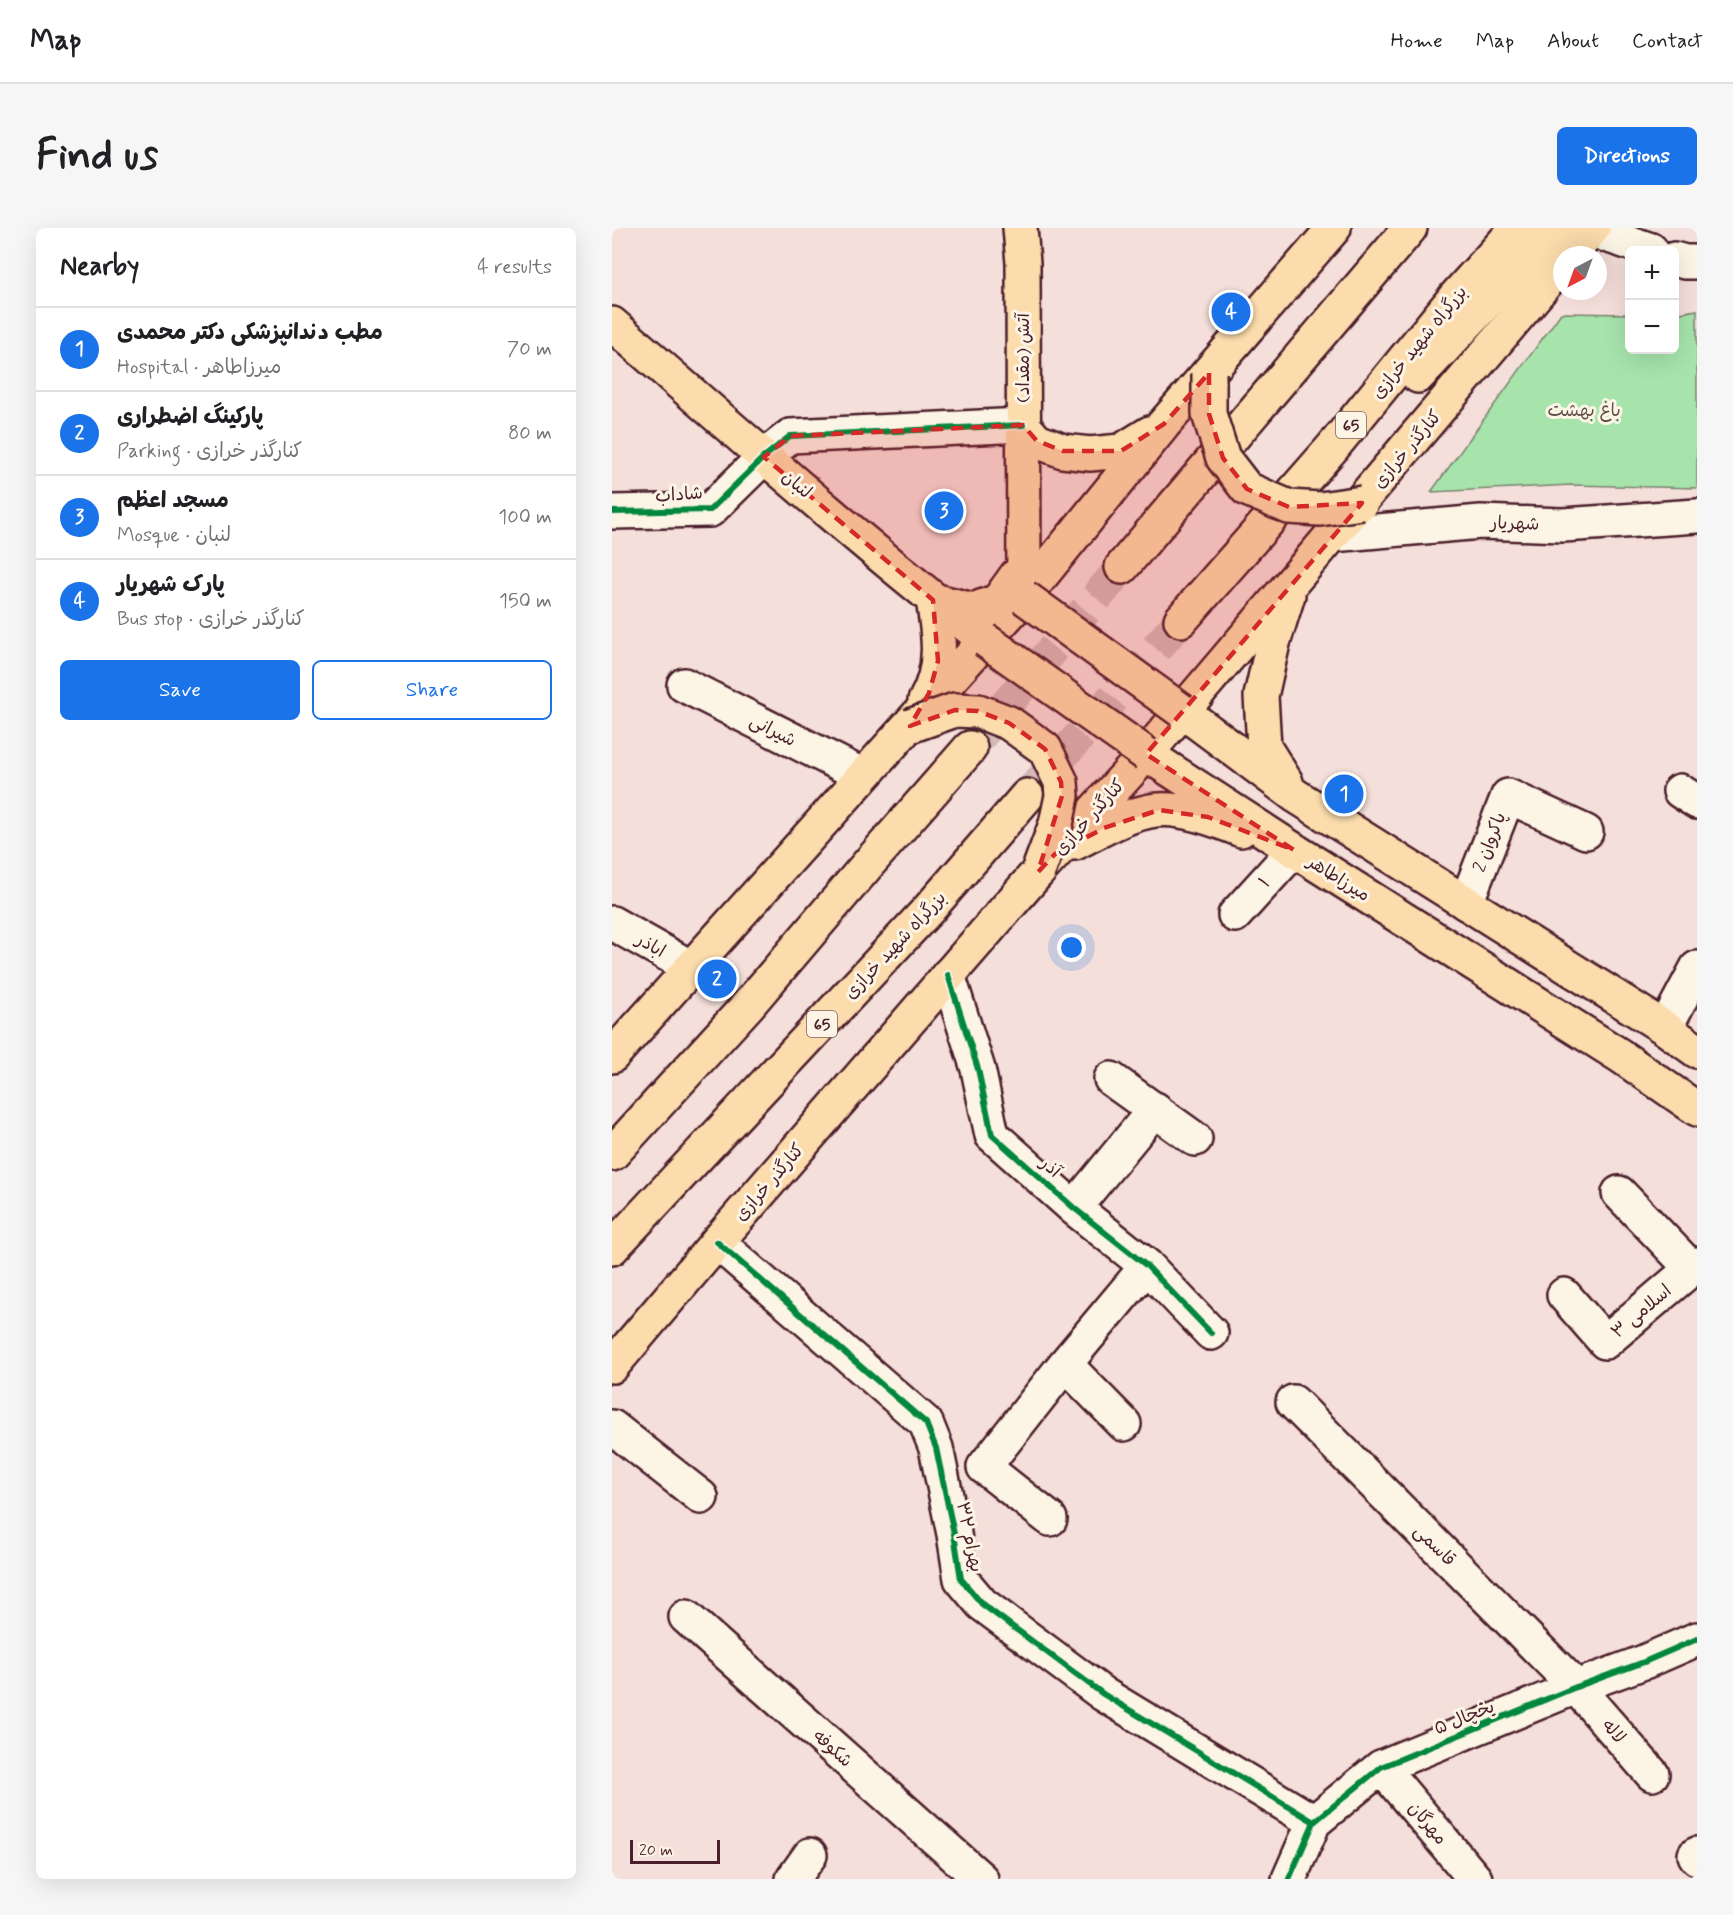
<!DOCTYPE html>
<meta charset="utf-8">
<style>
:root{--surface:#fff;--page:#f6f6f6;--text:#202124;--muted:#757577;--line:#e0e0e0;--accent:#1a73e8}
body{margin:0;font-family:Mynerve,"Playpen Sans Arabic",sans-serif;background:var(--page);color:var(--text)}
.controls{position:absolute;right:18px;top:18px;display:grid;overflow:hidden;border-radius:9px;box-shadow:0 6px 24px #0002}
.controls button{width:54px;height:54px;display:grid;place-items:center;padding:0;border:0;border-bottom:2px solid var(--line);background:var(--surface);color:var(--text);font:30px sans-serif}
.compass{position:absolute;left:941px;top:18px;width:54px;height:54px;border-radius:50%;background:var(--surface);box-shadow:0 6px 24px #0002;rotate:221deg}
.scale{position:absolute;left:18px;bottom:15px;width:90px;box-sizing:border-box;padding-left:6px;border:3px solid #4a1f2b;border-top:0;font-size:16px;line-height:21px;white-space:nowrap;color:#4a1f2b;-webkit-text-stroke:4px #fcf5e5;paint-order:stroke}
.you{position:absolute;left:460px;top:720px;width:21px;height:21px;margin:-15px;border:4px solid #fff;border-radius:50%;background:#1a73e8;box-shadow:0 0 0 9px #1a73e833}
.badge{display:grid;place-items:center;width:39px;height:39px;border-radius:50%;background:var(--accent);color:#fff;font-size:20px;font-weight:700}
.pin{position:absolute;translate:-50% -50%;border:3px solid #fff;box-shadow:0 2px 6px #0006}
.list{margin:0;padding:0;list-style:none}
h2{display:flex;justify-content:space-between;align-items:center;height:78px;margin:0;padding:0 24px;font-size:26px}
h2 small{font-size:20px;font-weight:400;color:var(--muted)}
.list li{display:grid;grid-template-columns:39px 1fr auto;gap:18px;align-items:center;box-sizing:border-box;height:84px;padding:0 24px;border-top:2px solid var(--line)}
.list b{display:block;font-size:22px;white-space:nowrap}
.list p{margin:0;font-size:20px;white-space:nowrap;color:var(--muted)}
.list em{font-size:20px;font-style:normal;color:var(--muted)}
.actions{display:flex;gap:12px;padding:18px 24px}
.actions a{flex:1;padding:14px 0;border:2px solid var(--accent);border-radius:9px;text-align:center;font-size:21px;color:var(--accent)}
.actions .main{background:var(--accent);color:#fff}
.map{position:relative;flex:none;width:1085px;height:1651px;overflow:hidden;border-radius:9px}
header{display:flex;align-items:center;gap:36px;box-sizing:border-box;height:84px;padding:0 30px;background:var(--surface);border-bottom:2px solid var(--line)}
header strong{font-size:28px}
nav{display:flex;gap:33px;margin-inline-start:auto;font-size:21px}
.intro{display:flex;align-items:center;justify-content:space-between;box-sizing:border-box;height:144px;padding:0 36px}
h1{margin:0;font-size:42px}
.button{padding:15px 27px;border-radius:9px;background:var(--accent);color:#fff;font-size:21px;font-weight:700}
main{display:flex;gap:36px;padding:0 36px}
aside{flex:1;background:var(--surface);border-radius:9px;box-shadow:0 6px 24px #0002}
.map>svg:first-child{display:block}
.green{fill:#a6e4ac;stroke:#78826c;stroke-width:1.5}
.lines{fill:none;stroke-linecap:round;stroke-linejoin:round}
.highway-tunnel{stroke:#d3b9b7;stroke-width:33;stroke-dasharray:33 16;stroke-linecap:butt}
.minor-casing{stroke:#4a1f2b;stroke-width:38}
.major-casing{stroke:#4a1f2b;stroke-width:38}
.highway-casing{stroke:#4a1f2b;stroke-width:38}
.minor{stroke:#fcf5e5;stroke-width:33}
.major{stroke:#fcdcac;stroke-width:33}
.highway{stroke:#fcdcac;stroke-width:33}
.major-bridge-casing{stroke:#4a1f2b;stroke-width:38;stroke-linecap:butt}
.major-bridge{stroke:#fcdcac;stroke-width:33}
.cycleway-casing{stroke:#fcf5e5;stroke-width:10}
.cycleway{stroke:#00873e;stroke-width:6}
.marked{fill:#d62828;fill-opacity:0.2;stroke:#d62828;stroke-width:4.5;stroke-dasharray:12 8;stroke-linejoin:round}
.labels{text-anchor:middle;stroke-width:6;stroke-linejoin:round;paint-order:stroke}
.shield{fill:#fcf5e5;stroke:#7f5f63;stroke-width:1.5}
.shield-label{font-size:16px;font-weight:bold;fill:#4a1f2b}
.street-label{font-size:18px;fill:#4a1f2b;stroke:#fcf5e5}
.park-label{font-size:18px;fill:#61504b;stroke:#fcf5e5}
</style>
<header>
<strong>Map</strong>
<nav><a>Home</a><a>Map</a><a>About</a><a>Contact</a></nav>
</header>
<div class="intro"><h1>Find us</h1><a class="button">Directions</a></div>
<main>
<aside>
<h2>Nearby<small>4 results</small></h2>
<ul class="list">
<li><span class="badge">1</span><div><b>مطب دندانپزشکی دکتر محمدی</b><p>Hospital · میرزاطاهر</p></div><em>70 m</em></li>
<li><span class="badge">2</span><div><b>پارکینگ اضطراری</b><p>Parking · کنارگذر خرازی</p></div><em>80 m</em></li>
<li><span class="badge">3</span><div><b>مسجد اعظم</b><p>Mosque · لنبان</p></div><em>100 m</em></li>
<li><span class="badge">4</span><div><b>پارک شهریار</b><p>Bus stop · کنارگذر خرازی</p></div><em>150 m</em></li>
</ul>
<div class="actions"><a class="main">Save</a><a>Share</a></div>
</aside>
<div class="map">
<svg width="1085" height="1651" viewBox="0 0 1085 1651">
<rect width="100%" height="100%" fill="#f5dfda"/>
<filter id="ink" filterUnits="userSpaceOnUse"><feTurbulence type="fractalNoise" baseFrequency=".0167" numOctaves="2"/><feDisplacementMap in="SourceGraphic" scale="12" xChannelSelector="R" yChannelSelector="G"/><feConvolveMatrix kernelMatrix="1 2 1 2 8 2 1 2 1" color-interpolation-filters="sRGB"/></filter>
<g filter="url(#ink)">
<path class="green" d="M 1085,82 L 1085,260 L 960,257 L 819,264 L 949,85 L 1017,86 L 1017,122 L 1062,122 L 1063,86 Z"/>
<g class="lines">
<path class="highway-tunnel" d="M 358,520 L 510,339
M 415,568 L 569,392"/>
<g class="minor-casing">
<path id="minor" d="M 979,2 L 1039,22
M 1062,31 L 1073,34 L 1085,34
M 0,284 L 98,282 L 152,229 L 178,208 L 411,197
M 720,307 L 869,294 L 951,297 L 1085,288
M 72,457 L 250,547
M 1068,563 L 1085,574
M 854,675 L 896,568 L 974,604
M 623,687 L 682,622
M 0,695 L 78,739
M 336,747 L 366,841 L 380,907 L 462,980 L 535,1038 L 599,1105
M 1053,800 L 1085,740
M 499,851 L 583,911
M 1007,965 L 1080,1041
M 462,980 L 543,881
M 105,1014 L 314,1195 L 324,1220 L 342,1306 L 349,1351 L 370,1376 L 491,1466 L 702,1594
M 952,1067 L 993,1114 L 1085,1036
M 453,1136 L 512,1196
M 681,1174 L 964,1459 L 1040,1546
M 0,1199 L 89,1269
M 438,1291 L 372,1239 L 453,1136 L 535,1038
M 74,1389 L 369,1651
M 769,1539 L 863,1651
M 1085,1626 L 1083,1627 L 1085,1630
M 181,1651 L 198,1627
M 677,1651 L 702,1594 L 769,1539 L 964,1459 L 1032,1434 L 1085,1411"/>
</g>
<g class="major-casing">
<path id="major" d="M 408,0 L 411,35 L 412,369
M 958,27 L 981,0
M 0,96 C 123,203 245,312 373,412
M 411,197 L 425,213 L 451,223 L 478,226 L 509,223 L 538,205
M 313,473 C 332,440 327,407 321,372 L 361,382 L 386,373 L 404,348
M 570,483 L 684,568 L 1053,800 L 1085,823
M 534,526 L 682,622 L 1007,827 L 1085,881
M 674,554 L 652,519 L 649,468 L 661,415 L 676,367
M 463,615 C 489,602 515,586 544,582 C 569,579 607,593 629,602
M 0,828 L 412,369 L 552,196 L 722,0
M 0,1138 L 105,1014 L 426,644 L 534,526 L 950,36"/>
</g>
<g class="highway-casing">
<path id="highway" d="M 806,148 L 944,0
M 510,339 L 798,0
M 569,392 L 721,219 L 844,68 L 905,0
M 0,926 L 137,776 L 257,635 L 358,520
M 0,1020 L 317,681 L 415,568"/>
</g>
<use href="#minor" class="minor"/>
<use href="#major" class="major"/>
<use href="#highway" class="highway"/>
<g class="major-bridge-casing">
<path id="major-bridge" d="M 597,145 L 597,186 L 611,230 L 635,261 L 677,279 L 708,281 L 750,275
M 412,369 L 570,483
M 373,412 L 534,526
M 298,498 L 343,482 L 366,483 L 397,495 L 433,521 L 449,554 L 450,568 L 444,596 L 426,644"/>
</g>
<use href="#major-bridge" class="major-bridge"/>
<g class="cycleway-casing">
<path id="cycleway" d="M 0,284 L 98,282 L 152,229 L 178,208 L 411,197
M 336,747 L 366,841 L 380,907 L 462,980 L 535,1038 L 599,1105
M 105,1014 L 314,1195 L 324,1220 L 342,1306 L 349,1351 L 370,1376 L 491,1466 L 702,1594
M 677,1651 L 702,1594 L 769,1539 L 964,1459 L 1032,1434 L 1085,1411"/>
</g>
<use href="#cycleway" class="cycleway"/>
</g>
</g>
<path class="marked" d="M 597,145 L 597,186 L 611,230 L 635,261 L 677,279 L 750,275 L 534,526 L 682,622 L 596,589 L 547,582 L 492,600 L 443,626 L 426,644 L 450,568 L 449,554 L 433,521 L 397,495 L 366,483 L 343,482 L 298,498 L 317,465 L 326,433 L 321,372 L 152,229 L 178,208 L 411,197 L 425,213 L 451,223 L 509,223 L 552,196 Z"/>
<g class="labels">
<g class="shield">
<rect x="724" y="184" width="30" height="26" rx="4.5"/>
<rect x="195" y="783" width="30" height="26" rx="4.5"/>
</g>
<g class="shield-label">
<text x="739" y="203">65</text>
<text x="210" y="802">65</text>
</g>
<g class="street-label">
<text transform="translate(807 114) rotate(-51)" y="6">بزرگراه شهید خرازی</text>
<text transform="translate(411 130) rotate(-90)" y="6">آتش (مقداد)</text>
<text transform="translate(795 221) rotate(-50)" y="6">کنارگذر خرازی</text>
<text transform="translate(185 256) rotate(40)" y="6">لنبان</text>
<text transform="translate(67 266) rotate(-4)" y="6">شاداب</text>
<text transform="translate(903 295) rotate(2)" y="6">شهریار</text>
<text transform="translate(161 502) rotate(27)" y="6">شیرانی</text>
<text transform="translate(477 589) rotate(-48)" y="6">کنارگذر خرازی</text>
<text transform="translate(877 614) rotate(-69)" y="6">پاکروان 2</text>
<text transform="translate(727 650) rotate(32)" y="6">میرزاطاهر</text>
<text transform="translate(652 654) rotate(-48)" y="6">۱</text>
<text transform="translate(39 717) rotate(30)" y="6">اباذر</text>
<text transform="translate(283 717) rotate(-47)" y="6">بزرگراه شهید خرازی</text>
<text transform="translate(439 939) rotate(42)" y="6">آذر</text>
<text transform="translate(157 954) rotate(-49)" y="6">کنارگذر خرازی</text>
<text transform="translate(1029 1083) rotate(-40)" y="6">اسلامی ۳</text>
<text transform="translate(358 1309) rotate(78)" y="6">بهرام ۳۲</text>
<text transform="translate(823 1317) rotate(45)" y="6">قاسمی</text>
<text transform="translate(852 1489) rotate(-22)" y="6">یخچال ۵</text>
<text transform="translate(1002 1503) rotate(49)" y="6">لاله</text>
<text transform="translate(221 1520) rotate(42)" y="6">شکوفه</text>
<text transform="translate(816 1595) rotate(50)" y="6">مهرگان</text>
</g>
<g class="park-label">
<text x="972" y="188">باغ بهشت</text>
</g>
</g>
</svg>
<div class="controls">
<button>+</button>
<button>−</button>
</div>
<svg class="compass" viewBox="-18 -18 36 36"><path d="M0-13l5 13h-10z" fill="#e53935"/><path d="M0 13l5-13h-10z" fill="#757577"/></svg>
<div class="scale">20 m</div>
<div class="you"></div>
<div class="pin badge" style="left:732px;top:566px">1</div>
<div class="pin badge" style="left:105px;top:751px">2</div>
<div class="pin badge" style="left:332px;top:283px">3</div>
<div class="pin badge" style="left:619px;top:84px">4</div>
</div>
</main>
